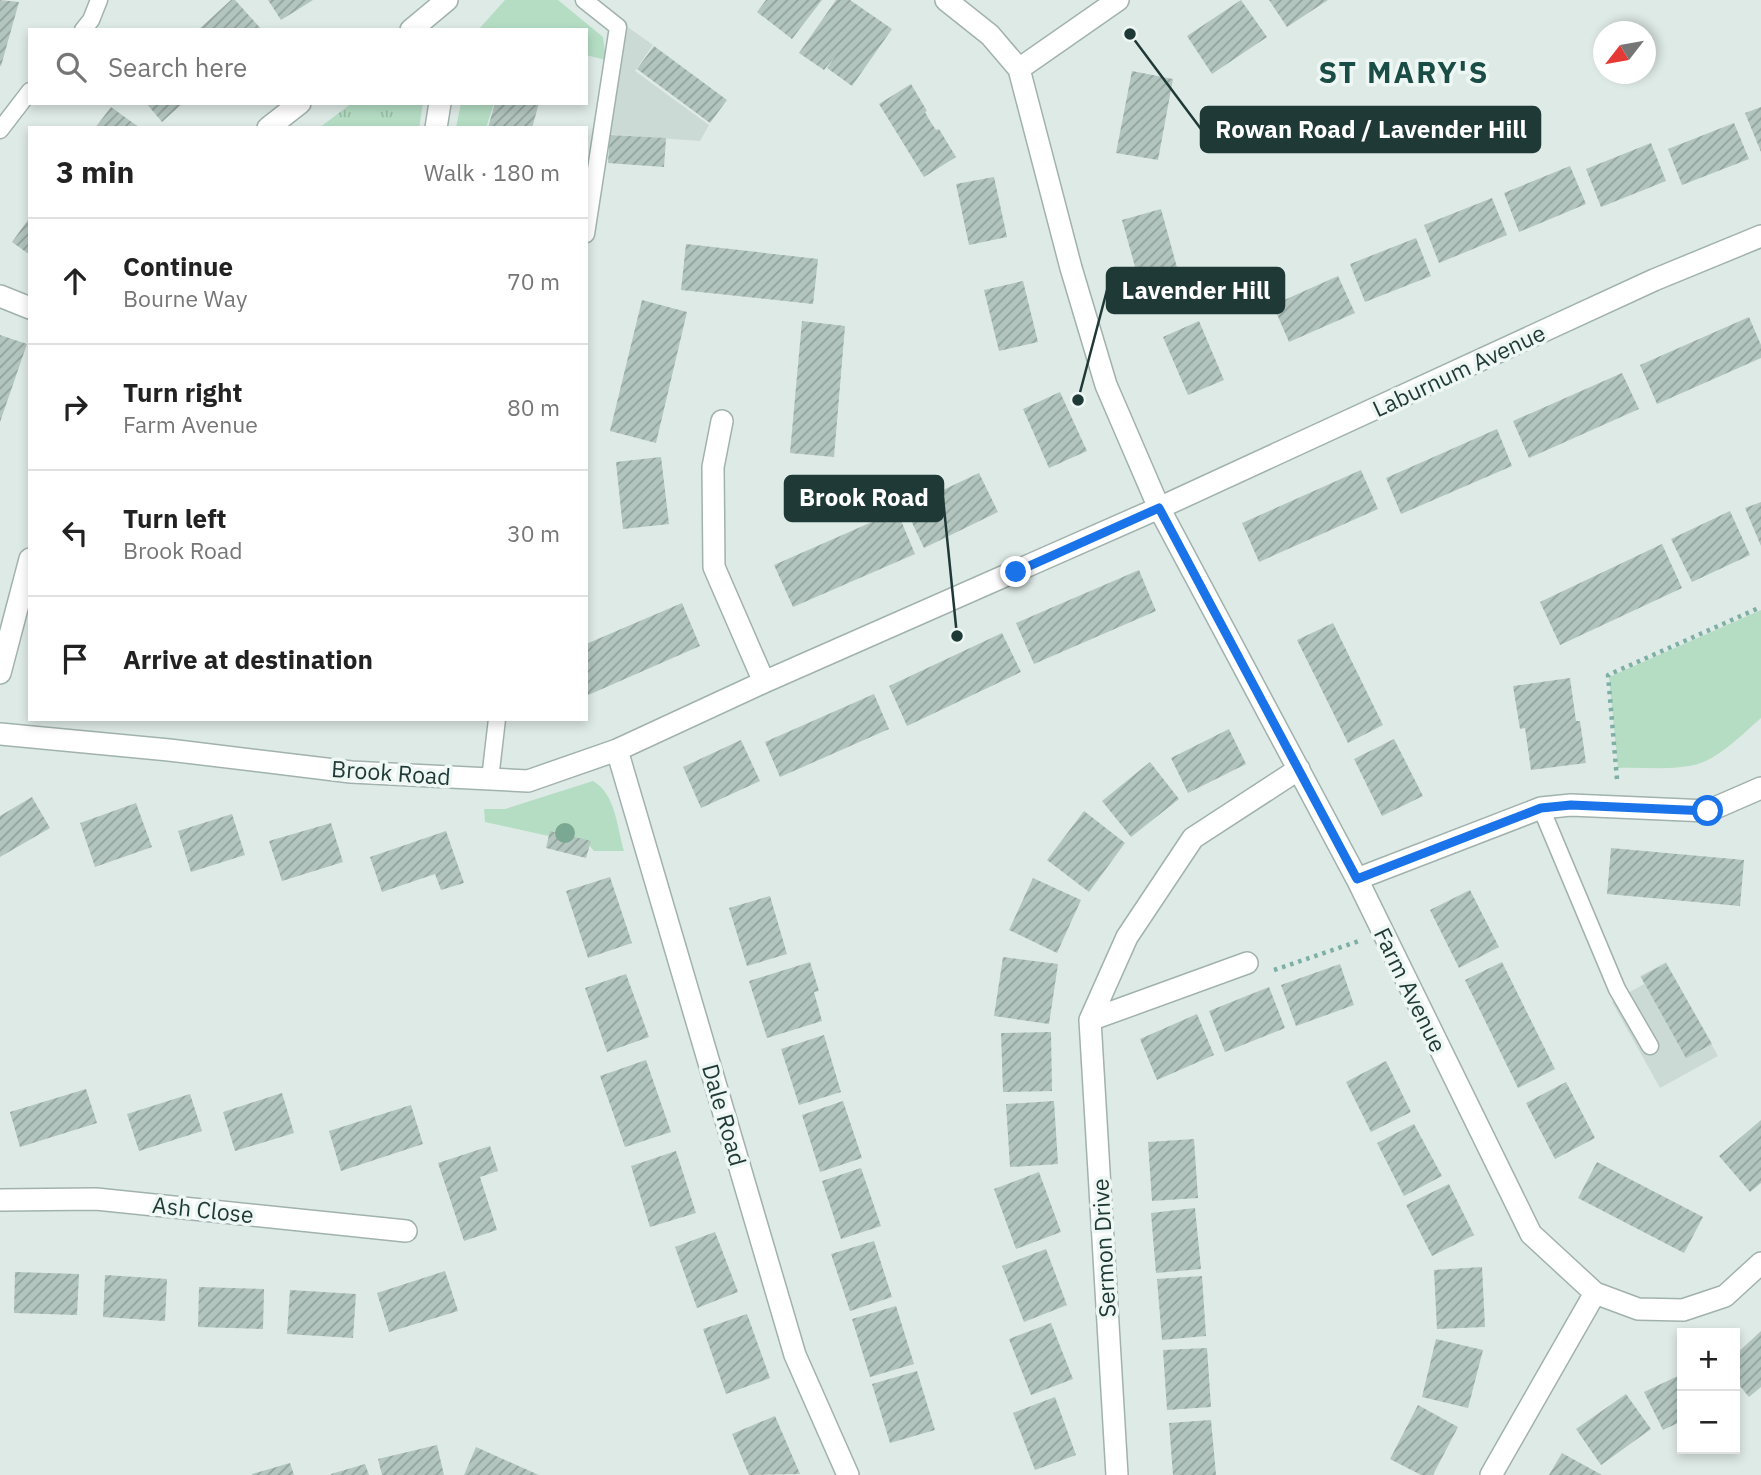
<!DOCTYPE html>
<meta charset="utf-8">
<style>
:root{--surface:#fff;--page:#f2f2f2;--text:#222;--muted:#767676;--line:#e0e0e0}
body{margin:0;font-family:"IBM Plex Sans",sans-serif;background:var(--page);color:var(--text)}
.controls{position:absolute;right:21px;bottom:21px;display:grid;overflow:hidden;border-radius:0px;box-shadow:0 4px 10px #0003}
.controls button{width:63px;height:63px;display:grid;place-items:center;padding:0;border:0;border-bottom:2px solid var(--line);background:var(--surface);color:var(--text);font:35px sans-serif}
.compass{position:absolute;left:1593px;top:21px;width:63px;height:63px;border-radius:50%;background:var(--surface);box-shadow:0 4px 10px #0003;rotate:239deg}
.stop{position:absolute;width:21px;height:21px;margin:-16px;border:5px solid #1a73e8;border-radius:50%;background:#fff}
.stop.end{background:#1a73e8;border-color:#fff;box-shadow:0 2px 7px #0008}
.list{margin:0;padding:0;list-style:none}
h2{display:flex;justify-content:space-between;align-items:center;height:91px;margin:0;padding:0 28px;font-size:30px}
h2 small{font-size:23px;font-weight:400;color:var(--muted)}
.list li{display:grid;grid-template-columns:46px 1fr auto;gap:21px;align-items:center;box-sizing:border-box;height:126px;padding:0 28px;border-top:2px solid var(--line)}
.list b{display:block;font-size:26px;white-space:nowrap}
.list p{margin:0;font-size:23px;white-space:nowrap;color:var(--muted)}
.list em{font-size:23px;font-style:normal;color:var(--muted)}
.icon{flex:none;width:38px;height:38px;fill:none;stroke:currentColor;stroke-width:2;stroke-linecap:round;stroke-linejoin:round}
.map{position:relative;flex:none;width:1761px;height:1475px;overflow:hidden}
.search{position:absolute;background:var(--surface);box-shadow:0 4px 10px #0003;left:28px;top:28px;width:560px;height:77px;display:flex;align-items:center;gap:18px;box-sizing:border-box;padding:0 24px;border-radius:0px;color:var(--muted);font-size:26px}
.panel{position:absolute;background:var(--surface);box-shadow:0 4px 10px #0003;left:28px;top:126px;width:560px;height:595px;border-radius:0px}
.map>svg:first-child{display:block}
.built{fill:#ccdad5}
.grass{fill:#b5ddc4}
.park{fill:url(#park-tufts)}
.building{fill:url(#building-hatch)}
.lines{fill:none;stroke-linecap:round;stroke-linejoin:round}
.service-casing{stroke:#a1b2ae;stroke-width:19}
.minor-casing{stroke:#a1b2ae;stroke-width:24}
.path{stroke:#7dafa5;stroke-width:4.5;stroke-dasharray:3.5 5;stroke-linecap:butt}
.service{stroke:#fff;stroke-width:16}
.minor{stroke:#fff;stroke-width:21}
.tree{fill:#7aa892}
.route{stroke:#1a73e8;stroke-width:9}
.labels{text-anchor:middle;stroke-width:7;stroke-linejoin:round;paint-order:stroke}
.street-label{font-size:23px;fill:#1f3a36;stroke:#eef7f3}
.district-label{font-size:30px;font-weight:bold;letter-spacing:2px;fill:#1a4d46;stroke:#eef7f3}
.leader{fill:none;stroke:#1f3a36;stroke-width:2.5}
.callout-dot{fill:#1f3a36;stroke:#eef7f3;stroke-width:2.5}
.callout{fill:#1f3a36;stroke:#1f3a36;stroke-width:2.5}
.callout-label{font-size:24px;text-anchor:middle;font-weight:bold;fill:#fff}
</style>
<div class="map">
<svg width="1761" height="1475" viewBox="0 0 1761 1475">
<defs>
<pattern id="park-tufts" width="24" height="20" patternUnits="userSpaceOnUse" patternTransform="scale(1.75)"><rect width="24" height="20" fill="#b5ddc4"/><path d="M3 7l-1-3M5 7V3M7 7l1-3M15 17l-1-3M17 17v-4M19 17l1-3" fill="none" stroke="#9bbea9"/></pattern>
<pattern id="building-hatch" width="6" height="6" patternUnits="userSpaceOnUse" patternTransform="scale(1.75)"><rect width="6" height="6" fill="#b3c5bf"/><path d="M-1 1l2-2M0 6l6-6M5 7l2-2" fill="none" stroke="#91a19c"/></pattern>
</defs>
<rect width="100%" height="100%" fill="#deeae6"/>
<path class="built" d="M 622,23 L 653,45 L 635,71 L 709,125 L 700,141 L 603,134 Z
M 1666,962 L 1718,1056 L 1660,1088 L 1612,1002 L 1644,984 L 1640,976 Z"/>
<path class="grass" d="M 505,0 L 558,0 L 603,37 L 606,60 L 586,55 L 586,30 L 478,30 Z
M 461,103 L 494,103 L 486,128 L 456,128 Z
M 1761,610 L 1761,718 C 1741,735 1717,762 1689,766 C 1667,770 1641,767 1618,768 L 1609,677 Z
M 593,781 C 616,794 617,828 624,851 L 594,851 L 589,845 L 485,822 L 484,809 L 505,809 Z"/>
<path class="park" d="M 352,103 L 423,103 L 419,128 L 319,128 Z"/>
<path class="building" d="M 0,0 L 19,2 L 1,66 L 0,66 Z
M 231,0 L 235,0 L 262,30 L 198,30 Z
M 268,0 L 313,0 L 281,20 Z
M 766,0 L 822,0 L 792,39 L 757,12 Z
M 836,0 L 850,0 L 892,29 L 852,86 L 827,68 L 837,54 L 824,70 L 799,53 Z
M 1241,0 L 1267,37 L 1212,74 L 1187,36 Z
M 1269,0 L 1328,0 L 1287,27 Z
M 654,46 L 727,100 L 710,123 L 637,69 Z
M 1132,71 L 1173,79 L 1158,160 L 1116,153 Z
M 911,84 L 927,111 L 925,112 L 930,121 L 936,130 L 939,129 L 956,157 L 924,177 L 879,104 Z
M 146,103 L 183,103 L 162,122 Z
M 495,103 L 539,103 L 532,128 L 488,128 Z
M 111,107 L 140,128 L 95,128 Z
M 1761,107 L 1761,152 L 1745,113 Z
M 1734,123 L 1749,159 L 1682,185 L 1668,149 Z
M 610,135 L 666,138 L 664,167 L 608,163 Z
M 1651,143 L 1666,181 L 1601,207 L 1586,169 Z
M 1570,166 L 1586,204 L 1519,232 L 1504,193 Z
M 994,177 L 1007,237 L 969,245 L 956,184 Z
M 1492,198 L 1507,235 L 1439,263 L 1424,225 Z
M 1161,209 L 1178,271 L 1139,281 L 1122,220 Z
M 30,217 L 30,255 L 12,242 Z
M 1416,238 L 1431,276 L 1365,302 L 1350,264 Z
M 686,244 L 818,259 L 813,304 L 681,290 Z
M 1338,276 L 1355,313 L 1289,342 L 1273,305 Z
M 1023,281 L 1038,342 L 999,351 L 984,290 Z
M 642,300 L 687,312 L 656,443 L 610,431 Z
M 1749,317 L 1761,345 L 1761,358 L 1657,404 L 1640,365 Z
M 802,321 L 845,326 L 834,457 L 790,453 Z
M 1199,321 L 1224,380 L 1188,395 L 1163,337 Z
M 0,335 L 27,344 L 0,422 Z
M 1622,373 L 1639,409 L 1529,458 L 1513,421 Z
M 1060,392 L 1087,451 L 1049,468 L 1023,409 Z
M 1497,429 L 1512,466 L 1401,514 L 1386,478 Z
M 661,457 L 669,524 L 623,529 L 616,462 Z
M 1361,470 L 1378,509 L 1259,562 L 1242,523 Z
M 979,473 L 998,512 L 924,548 L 905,508 Z
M 1761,502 L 1761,546 L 1745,508 Z
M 897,511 L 915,554 L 793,607 L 774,565 Z
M 1730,511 L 1750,555 L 1692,582 L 1671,539 Z
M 1662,544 L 1682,588 L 1560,645 L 1540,602 Z
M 1139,570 L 1156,611 L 1034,664 L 1016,623 Z
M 682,603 L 700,646 L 586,696 L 586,644 Z
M 1333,623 L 1383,725 L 1348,743 L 1297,640 Z
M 1002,633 L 1021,672 L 907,726 L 889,686 Z
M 1570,678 L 1576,721 L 1580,721 L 1586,763 L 1531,770 L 1525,728 L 1520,729 L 1513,686 Z
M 874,694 L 889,729 L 780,777 L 765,742 Z
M 1229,729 L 1246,764 L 1188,793 L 1171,758 Z
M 1394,739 L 1423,796 L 1382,816 L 1354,759 Z
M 741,740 L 760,781 L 701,808 L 683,767 Z
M 1150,762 L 1179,799 L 1131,837 L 1102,801 Z
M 32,797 L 50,828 L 0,857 L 0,816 Z
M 136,803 L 152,847 L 95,867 L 80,823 Z
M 1084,811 L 1125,843 L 1089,892 L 1047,860 Z
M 232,814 L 245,855 L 191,872 L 178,831 Z
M 331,823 L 343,862 L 282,881 L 269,841 Z
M 446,831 L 464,883 L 441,890 L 435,874 L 382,892 L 370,857 Z
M 550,831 L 591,841 L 586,858 L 546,848 Z
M 1611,848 L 1744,860 L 1740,906 L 1607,894 Z
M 610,877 L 632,943 L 588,958 L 566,891 Z
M 1033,878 L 1081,900 L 1057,953 L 1009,930 Z
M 1470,890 L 1499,947 L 1459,968 L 1430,910 Z
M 770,896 L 787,954 L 747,966 L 729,908 Z
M 1003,957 L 1058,964 L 1049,1024 L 994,1016 Z
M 810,962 L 819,991 L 814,992 L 822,1021 L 767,1038 L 749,981 Z
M 1502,962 L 1555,1069 L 1518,1088 L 1465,980 Z
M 1666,963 L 1712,1044 L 1686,1058 L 1641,977 Z
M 1340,964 L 1354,1005 L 1296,1026 L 1281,985 Z
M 626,974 L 649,1037 L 607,1052 L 585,988 Z
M 1269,987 L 1285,1028 L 1225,1052 L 1209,1011 Z
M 1197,1014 L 1214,1055 L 1157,1080 L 1140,1039 Z
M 1051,1032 L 1052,1091 L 1003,1092 L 1001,1033 Z
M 824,1035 L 841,1092 L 799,1105 L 781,1049 Z
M 646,1060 L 671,1132 L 625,1147 L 600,1076 Z
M 1386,1061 L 1411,1112 L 1371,1132 L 1346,1082 Z
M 1566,1082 L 1595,1138 L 1555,1159 L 1526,1103 Z
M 86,1089 L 97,1123 L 20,1147 L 10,1112 Z
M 282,1093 L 294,1133 L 235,1151 L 223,1112 Z
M 190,1094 L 202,1131 L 139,1151 L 127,1114 Z
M 843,1101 L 862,1158 L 820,1172 L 802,1115 Z
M 1054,1101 L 1058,1164 L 1010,1167 L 1006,1104 Z
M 411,1105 L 423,1144 L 341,1171 L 329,1131 Z
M 1761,1120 L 1761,1183 L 1750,1192 L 1719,1156 Z
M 1414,1124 L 1442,1176 L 1404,1196 L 1377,1143 Z
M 1194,1139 L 1198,1198 L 1152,1201 L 1148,1142 Z
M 490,1146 L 498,1171 L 480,1177 L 497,1230 L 464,1241 L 438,1163 Z
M 676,1151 L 696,1213 L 650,1227 L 631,1166 Z
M 1597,1162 L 1703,1217 L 1684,1253 L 1578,1198 Z
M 861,1168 L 881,1226 L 841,1239 L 822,1181 Z
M 1039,1172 L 1061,1232 L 1016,1249 L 994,1189 Z
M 1449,1184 L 1474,1235 L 1432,1256 L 1406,1205 Z
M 1195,1208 L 1201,1269 L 1156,1273 L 1151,1213 Z
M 715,1232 L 738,1292 L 697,1308 L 675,1247 Z
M 874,1241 L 892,1297 L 850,1311 L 831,1254 Z
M 1046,1249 L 1067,1305 L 1024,1322 L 1002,1266 Z
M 1482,1267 L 1485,1327 L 1437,1329 L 1434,1270 Z
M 445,1271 L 458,1311 L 389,1332 L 377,1293 Z
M 15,1272 L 79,1274 L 77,1315 L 14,1313 Z
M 105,1275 L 167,1279 L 165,1321 L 103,1317 Z
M 1202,1276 L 1206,1336 L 1162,1340 L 1157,1279 Z
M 199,1287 L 264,1289 L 263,1329 L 198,1327 Z
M 290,1290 L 356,1294 L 353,1338 L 287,1334 Z
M 896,1306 L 914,1364 L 870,1377 L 852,1319 Z
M 747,1314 L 770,1378 L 726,1394 L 703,1329 Z
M 1051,1323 L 1073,1379 L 1031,1395 L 1009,1339 Z
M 1761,1331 L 1761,1387 L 1749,1397 L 1735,1380 L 1735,1355 Z
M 1436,1339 L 1483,1350 L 1468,1408 L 1422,1397 Z
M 1207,1348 L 1211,1407 L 1167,1410 L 1163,1350 Z
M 917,1371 L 935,1430 L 890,1443 L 872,1384 Z
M 1682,1374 L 1682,1421 L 1663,1430 L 1644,1392 Z
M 1626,1394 L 1651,1429 L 1601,1465 L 1576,1429 Z
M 1055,1397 L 1076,1455 L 1035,1470 L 1013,1413 Z
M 1418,1405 L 1458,1427 L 1433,1475 L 1421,1475 L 1390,1459 Z
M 775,1416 L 800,1474 L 749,1475 L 732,1434 Z
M 1211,1420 L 1216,1475 L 1173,1475 L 1169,1423 Z
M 437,1445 L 444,1475 L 382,1475 L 378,1459 Z
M 476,1447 L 505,1460 L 539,1475 L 464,1475 Z
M 1562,1453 L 1602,1475 L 1549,1475 Z
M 290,1463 L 294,1475 L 252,1475 L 252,1474 Z
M 365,1464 L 369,1475 L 331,1475 L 331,1474 Z"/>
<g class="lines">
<g class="service-casing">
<path id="service" d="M 584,0 L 618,27 L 586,234
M 83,30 L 91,20 L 99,0
M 0,130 L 30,91
M 490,779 L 497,719
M 1541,808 L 1617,989 L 1650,1046"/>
</g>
<g class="minor-casing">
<path id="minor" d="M 946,0 L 990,35 L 1019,69 L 1071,268 L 1106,385 L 1159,508 L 1357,879 L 1531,1234 L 1595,1293 L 1638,1309 L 1683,1310 L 1725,1296 L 1761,1263
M 411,30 L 447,0
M 1019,69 L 1118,0
M 268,128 L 300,103
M 436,128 L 440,103
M 0,296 L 30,308
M 722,421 L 713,467 L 714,567 L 764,682
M 0,673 L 30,559
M 0,734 L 169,750 L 351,772 L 528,781 L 617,750 L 764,682 L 1159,508 L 1654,280 L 1761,236
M 617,750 L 795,1355 L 848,1475
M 1357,879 L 1541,808 L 1571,805 L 1708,811 L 1761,788
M 1090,1020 L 1127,937 L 1193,838 L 1299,769
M 0,1200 L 96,1199 L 406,1231
M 1117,1475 L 1090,1020 L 1247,963
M 1491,1475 L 1595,1293"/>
</g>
<path class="path" d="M 1617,779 L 1608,675 L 1761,607
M 1274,970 L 1359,941"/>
<use href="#service" class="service"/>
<use href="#minor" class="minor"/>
</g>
<circle class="tree" cx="565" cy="833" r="10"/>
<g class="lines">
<path class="route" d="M 1016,572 L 1159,508 L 1357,879 L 1541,808 L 1571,805 L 1708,811"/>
</g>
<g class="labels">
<g class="street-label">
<text transform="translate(1459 371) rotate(-25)" y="8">Laburnum Avenue</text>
<text transform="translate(391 773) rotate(4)" y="8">Brook Road</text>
<text transform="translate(1410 990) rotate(64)" y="8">Farm Avenue</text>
<text transform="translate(724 1115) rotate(74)" y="8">Dale Road</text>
<text transform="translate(203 1210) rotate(6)" y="8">Ash Close</text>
<text transform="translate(1104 1248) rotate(-93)" y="8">Sermon Drive</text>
</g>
<g class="district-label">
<text x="1404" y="83">ST MARY'S</text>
</g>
</g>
<path class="leader" d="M1130 34L1201 129M1078 400L1107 290M957 636L943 498"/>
<g class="callout-dot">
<circle cx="1130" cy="34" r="7"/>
<circle cx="1078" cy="400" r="7"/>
<circle cx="957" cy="636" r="7"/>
</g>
<g class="callout">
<rect x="1201" y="107" width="339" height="45" rx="7"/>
<rect x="1107" y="268" width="177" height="45" rx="7"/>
<rect x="785" y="476" width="158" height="45" rx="7"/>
</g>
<g class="callout-label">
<text x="1371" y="138">Rowan Road / Lavender Hill</text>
<text x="1196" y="299">Lavender Hill</text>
<text x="864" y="506">Brook Road</text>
</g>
</svg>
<div class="controls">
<button>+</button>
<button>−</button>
</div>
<svg class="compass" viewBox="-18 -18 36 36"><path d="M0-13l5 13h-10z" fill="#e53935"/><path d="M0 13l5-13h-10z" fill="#767676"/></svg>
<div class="stop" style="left:1708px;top:811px"></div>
<div class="stop end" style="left:1016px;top:572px"></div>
<div class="search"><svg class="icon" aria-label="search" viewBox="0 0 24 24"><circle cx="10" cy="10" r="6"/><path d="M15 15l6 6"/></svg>Search here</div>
<section class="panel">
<h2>3 min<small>Walk · 180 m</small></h2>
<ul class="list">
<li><svg class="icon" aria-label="ahead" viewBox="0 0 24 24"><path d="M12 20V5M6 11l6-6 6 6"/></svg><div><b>Continue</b><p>Bourne Way</p></div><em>70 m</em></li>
<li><svg class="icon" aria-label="right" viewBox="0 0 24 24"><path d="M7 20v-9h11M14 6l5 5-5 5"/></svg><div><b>Turn right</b><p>Farm Avenue</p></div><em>80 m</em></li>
<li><svg class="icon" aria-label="left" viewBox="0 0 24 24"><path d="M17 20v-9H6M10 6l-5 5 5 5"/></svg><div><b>Turn left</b><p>Brook Road</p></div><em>30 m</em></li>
<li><svg class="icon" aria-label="arrive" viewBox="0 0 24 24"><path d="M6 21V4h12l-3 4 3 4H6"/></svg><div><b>Arrive at destination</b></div></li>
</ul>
</section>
</div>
